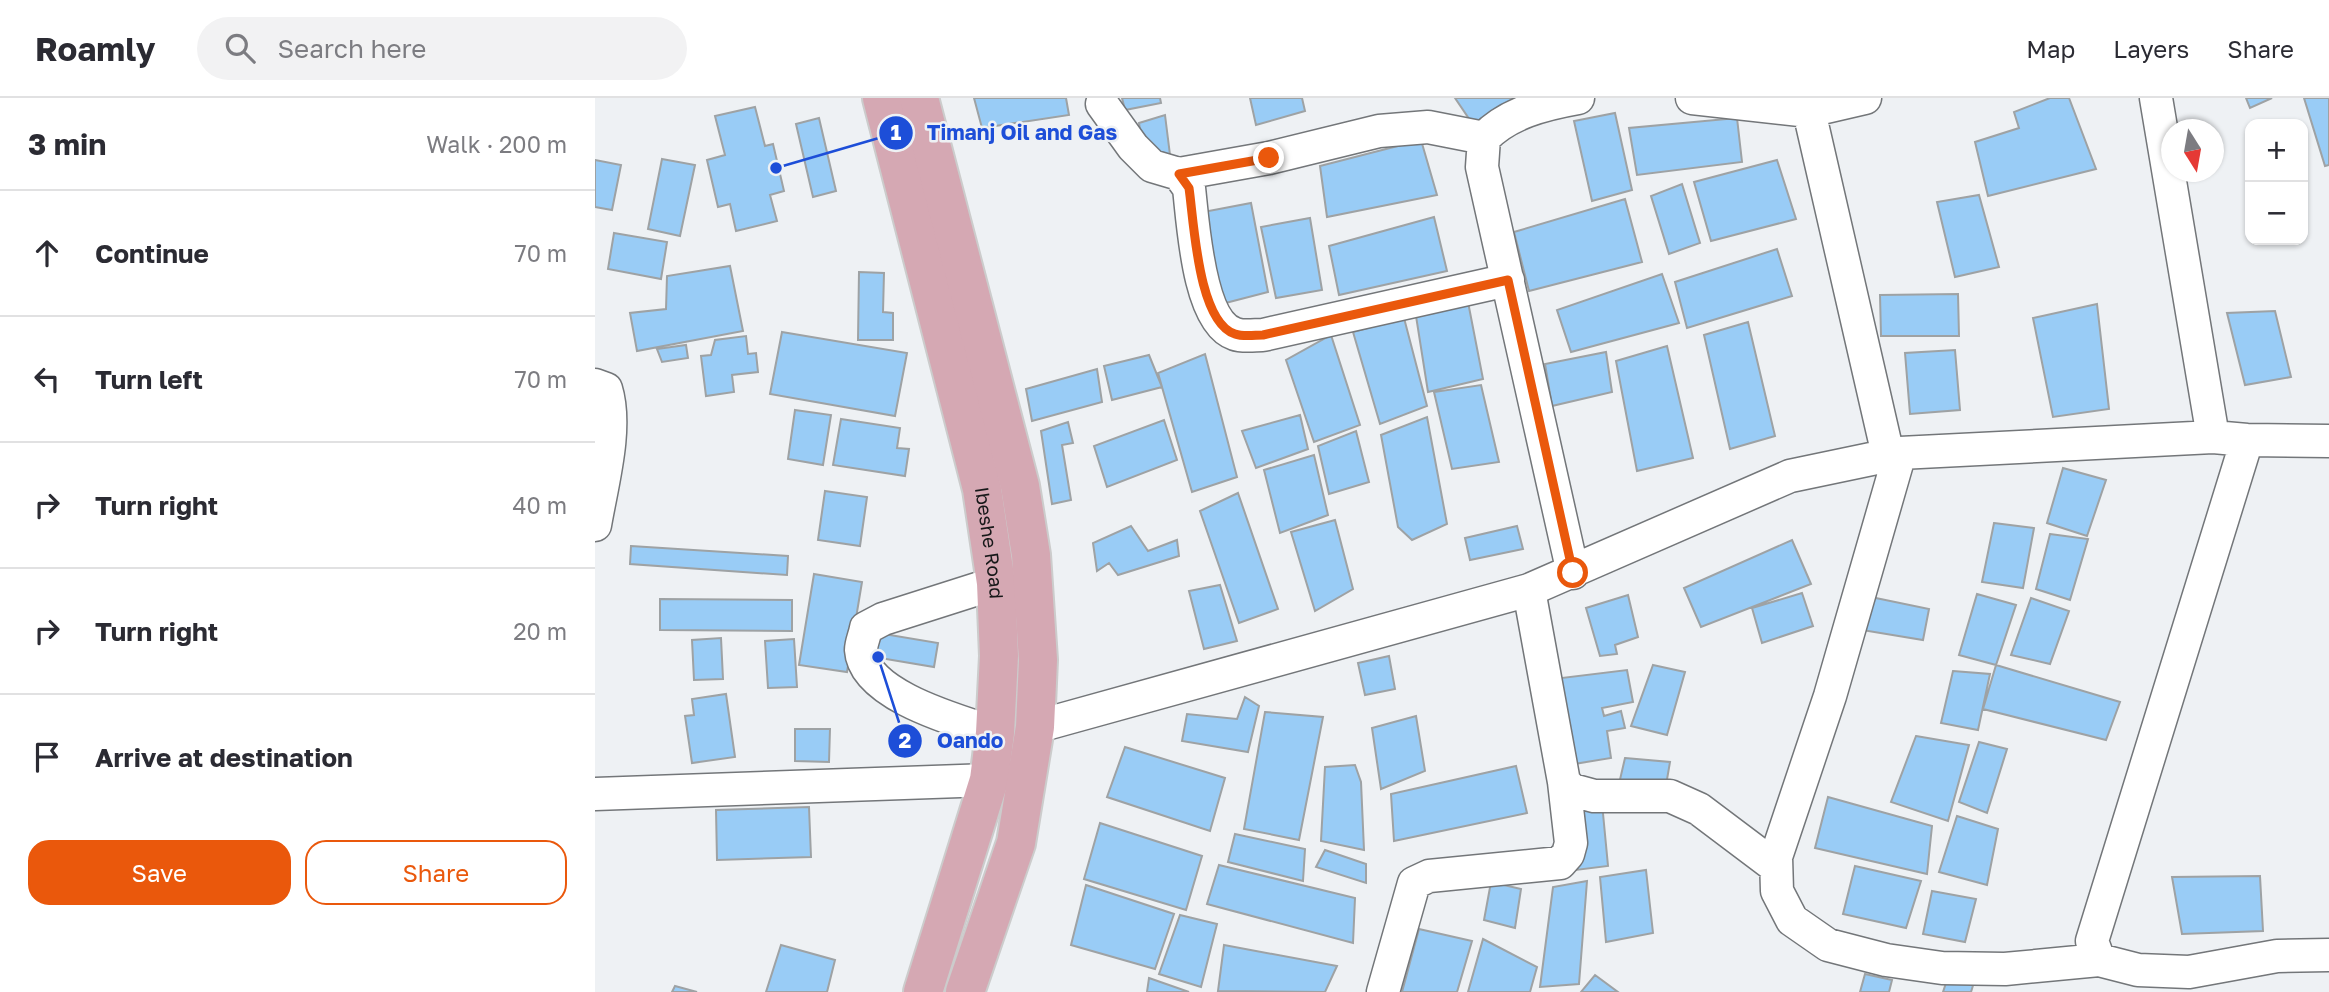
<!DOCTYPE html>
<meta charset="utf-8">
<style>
:root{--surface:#fff;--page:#f2f2f3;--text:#2b2b33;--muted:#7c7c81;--line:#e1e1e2;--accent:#ea580c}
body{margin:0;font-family:"Golos Text",sans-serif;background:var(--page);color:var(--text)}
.controls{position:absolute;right:21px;top:21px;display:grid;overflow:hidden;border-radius:14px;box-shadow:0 2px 5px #0004}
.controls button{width:63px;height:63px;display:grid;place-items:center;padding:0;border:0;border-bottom:2px solid var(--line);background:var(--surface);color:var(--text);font:35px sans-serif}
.compass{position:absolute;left:1566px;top:21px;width:63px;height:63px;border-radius:50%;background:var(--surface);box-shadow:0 2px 5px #0004;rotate:169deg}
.stop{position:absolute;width:21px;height:21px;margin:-16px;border:5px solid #ea580c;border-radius:50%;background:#fff}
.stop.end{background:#ea580c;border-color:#fff;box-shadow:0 2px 7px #0008}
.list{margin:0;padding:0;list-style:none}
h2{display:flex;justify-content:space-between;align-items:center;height:91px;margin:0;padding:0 28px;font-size:30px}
h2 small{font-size:23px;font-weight:400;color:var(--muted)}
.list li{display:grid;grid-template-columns:46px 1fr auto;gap:21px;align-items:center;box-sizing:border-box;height:126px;padding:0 28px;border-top:2px solid var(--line)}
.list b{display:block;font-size:26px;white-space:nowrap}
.list em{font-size:23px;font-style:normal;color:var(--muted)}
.actions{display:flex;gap:14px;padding:21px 28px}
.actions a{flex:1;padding:16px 0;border:2px solid var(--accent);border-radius:21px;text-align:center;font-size:24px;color:var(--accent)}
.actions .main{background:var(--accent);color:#fff}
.icon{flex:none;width:38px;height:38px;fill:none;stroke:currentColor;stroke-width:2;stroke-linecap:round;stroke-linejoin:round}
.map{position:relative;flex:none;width:1734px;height:894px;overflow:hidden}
header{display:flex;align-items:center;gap:42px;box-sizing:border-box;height:98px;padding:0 35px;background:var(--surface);border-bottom:2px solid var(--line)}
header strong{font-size:33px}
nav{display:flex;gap:38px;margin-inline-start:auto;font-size:24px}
.search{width:490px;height:63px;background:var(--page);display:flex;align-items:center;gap:18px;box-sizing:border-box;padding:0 24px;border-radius:38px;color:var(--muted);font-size:26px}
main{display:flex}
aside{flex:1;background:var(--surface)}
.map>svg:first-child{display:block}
.building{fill:#99ccf6;stroke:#9ea2a4;stroke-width:2}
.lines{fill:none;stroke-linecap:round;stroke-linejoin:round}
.minor-casing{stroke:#737679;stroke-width:35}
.major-casing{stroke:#ccc;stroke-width:42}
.minor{stroke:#fff;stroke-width:32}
.major{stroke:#d5a8b3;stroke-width:38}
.route{stroke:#ea580c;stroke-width:9}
.labels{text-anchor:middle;stroke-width:5;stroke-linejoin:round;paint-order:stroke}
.street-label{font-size:19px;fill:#171819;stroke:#eef1f4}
.leader{fill:none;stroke:#1d4ed8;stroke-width:2.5}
.callout-dot{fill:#1d4ed8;stroke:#eef1f4;stroke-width:2.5}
.mark-label{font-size:21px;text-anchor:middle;font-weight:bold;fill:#fff}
.callout-label{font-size:21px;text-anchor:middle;font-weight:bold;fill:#1d4ed8;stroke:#eef1f4;stroke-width:5;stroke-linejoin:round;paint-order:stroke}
</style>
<header>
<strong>Roamly</strong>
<div class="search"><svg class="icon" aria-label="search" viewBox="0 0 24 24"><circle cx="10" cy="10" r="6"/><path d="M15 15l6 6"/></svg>Search here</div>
<nav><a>Map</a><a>Layers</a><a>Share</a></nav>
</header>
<main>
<aside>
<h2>3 min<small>Walk · 200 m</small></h2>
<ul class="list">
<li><svg class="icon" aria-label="ahead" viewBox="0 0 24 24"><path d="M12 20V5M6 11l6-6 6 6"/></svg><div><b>Continue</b></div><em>70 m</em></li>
<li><svg class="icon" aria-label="left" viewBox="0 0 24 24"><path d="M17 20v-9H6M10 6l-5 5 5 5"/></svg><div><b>Turn left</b></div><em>70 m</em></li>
<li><svg class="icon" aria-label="right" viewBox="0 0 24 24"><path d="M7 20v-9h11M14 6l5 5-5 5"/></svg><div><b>Turn right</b></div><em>40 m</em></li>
<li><svg class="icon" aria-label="right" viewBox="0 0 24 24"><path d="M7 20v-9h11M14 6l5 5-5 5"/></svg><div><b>Turn right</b></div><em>20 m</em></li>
<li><svg class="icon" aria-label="arrive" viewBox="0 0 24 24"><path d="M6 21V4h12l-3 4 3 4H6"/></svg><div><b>Arrive at destination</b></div></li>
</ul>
<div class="actions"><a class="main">Save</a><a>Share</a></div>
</aside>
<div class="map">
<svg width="1734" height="894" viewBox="0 0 1734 894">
<rect width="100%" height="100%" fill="#eef1f4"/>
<path class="building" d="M 379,0 L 471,0 L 474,17 L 387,30 Z
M 527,0 L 565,0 L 566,5 L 530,12 Z
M 655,0 L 707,0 L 710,13 L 661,27 Z
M 860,0 L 927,0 L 881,31 Z
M 1455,0 L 1474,0 L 1501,71 L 1393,98 L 1380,44 L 1424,30 L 1419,14 Z
M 1651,0 L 1677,0 L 1655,10 Z
M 1709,0 L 1734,0 L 1734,67 L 1730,68 Z
M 160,9 L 170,48 L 178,46 L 189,93 L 175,97 L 182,123 L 141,133 L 135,106 L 123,109 L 112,62 L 130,57 L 120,18 Z
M 1020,15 L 1037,92 L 997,103 L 979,23 Z
M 570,17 L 575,57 L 550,63 L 544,25 Z
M 224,20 L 241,93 L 218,99 L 201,26 Z
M 1142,20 L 1147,64 L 1042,77 L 1034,30 Z
M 826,42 L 842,97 L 732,119 L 725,68 Z
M 67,61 L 100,67 L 85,138 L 53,131 Z
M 0,62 L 26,67 L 17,112 L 0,109 Z
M 1182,62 L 1201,121 L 1116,143 L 1099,84 Z
M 1087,86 L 1105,145 L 1074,156 L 1056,98 Z
M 1384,97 L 1404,169 L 1360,179 L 1342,104 Z
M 1030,101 L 1047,164 L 934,193 L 919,134 Z
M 656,105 L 673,194 L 619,208 L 603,115 Z
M 839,119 L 852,173 L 744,197 L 734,148 Z
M 715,120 L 727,192 L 681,200 L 666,129 Z
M 19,135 L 72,144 L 66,181 L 13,171 Z
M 1182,151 L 1197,198 L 1092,230 L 1080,184 Z
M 135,168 L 148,233 L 42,253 L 35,215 L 71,211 L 72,178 Z
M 264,174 L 289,175 L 288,214 L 298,215 L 298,242 L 263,242 Z
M 1067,176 L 1084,225 L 976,254 L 962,212 Z
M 1363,196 L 1364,238 L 1286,238 L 1285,197 Z
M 873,204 L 888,281 L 833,294 L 821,218 Z
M 1502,206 L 1514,311 L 1458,319 L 1438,220 Z
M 1680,213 L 1696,279 L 1650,287 L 1632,215 Z
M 809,220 L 832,308 L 785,326 L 758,234 Z
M 1153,224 L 1180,338 L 1135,351 L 1109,237 Z
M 187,234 L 312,255 L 300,318 L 175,296 Z
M 736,237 L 765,327 L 719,344 L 691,262 Z
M 151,238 L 153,256 L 161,255 L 163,274 L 137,277 L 139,294 L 111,298 L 106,258 L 116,257 L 120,242 Z
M 91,247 L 93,260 L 67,264 L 62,251 Z
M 1072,248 L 1098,360 L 1042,373 L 1021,263 Z
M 1360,252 L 1365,312 L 1315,316 L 1310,255 Z
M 1011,254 L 1017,294 L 957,308 L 950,266 Z
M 610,256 L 642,379 L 597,394 L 563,275 Z
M 554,257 L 567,289 L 517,302 L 509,268 Z
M 502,271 L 507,304 L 437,323 L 431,291 Z
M 886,287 L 904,364 L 857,371 L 839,294 Z
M 200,312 L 236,317 L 228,367 L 193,361 Z
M 705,317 L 713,351 L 661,370 L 647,333 Z
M 832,319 L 852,426 L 817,442 L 803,429 L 786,337 Z
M 246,321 L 305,330 L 302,350 L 314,351 L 310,378 L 238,367 Z
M 569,322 L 582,362 L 512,389 L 499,348 Z
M 473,324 L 478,345 L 467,347 L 476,402 L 457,406 L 446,333 Z
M 761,333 L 774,384 L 734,396 L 723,348 Z
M 719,357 L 733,417 L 685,435 L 669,372 Z
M 1468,370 L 1511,382 L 1492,438 L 1452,425 Z
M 230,393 L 272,399 L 265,448 L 223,442 Z
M 643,395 L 683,511 L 644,525 L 605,413 Z
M 740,422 L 758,491 L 720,513 L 696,434 Z
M 1399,425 L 1439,430 L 1428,490 L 1387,484 Z
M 536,428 L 553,453 L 582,442 L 584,458 L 523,477 L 514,465 L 502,473 L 498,445 Z
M 922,428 L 928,451 L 875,462 L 870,440 Z
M 1455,436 L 1493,441 L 1475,502 L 1441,491 Z
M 1197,442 L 1216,486 L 1106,529 L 1089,490 Z
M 36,448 L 193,458 L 192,477 L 35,466 Z
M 219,476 L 267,484 L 252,574 L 204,567 Z
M 625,487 L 642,543 L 609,551 L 594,493 Z
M 1207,495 L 1218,528 L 1167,545 L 1157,510 Z
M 1382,496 L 1421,507 L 1401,567 L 1364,557 Z
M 1033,497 L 1043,539 L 1020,547 L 1022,556 L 1005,558 L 991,510 Z
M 1276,499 L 1334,511 L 1328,542 L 1267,532 Z
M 1436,500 L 1474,513 L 1455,566 L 1416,557 Z
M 65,501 L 197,502 L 197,533 L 65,532 Z
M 277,534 L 343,545 L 339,569 L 273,558 Z
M 126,540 L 128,581 L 99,582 L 97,542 Z
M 199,541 L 202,589 L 173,590 L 170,543 Z
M 794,558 L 800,591 L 770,597 L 763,565 Z
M 1058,567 L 1090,574 L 1072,637 L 1036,628 Z
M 1401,567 L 1525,604 L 1511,642 L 1388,611 Z
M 1032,572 L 1038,604 L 1007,610 L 1009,618 L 1026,613 L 1030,630 L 1012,633 L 1016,660 L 973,667 L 958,581 Z
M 1358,573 L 1395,576 L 1383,632 L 1346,625 Z
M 131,596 L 140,659 L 97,665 L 90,618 L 99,617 L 97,601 Z
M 650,599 L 664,608 L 653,654 L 587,643 L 592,616 L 642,621 Z
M 670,614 L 728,619 L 704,742 L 649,731 Z
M 821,618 L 830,673 L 786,691 L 777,630 Z
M 200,631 L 235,631 L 234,664 L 200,663 Z
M 1321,638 L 1374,647 L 1353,723 L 1296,704 Z
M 1384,644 L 1412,651 L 1392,715 L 1364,704 Z
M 530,649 L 630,680 L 615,733 L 512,699 Z
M 1030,660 L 1075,664 L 1070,693 L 1024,686 Z
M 760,667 L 766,684 L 769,752 L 726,743 L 730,669 Z
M 921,668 L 932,715 L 799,743 L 796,696 Z
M 1233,699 L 1337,728 L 1332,776 L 1220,750 Z
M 1007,705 L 1013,768 L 981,772 L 974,709 Z
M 214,709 L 216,759 L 122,762 L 121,712 Z
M 1362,718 L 1403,731 L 1392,787 L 1344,774 Z
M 505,725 L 607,758 L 591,812 L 489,781 Z
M 640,736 L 710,751 L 708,783 L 633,764 Z
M 730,752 L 771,766 L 771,785 L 721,769 Z
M 624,767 L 760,800 L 758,845 L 612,806 Z
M 1260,768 L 1326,783 L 1311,830 L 1248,816 Z
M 1051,772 L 1058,835 L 1011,844 L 1005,779 Z
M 1665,778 L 1668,833 L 1587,836 L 1577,779 Z
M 992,783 L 984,886 L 945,889 L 958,789 Z
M 896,784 L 926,791 L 920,830 L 889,822 Z
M 491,787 L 579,816 L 560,871 L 476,847 Z
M 1337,793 L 1381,801 L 1370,844 L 1328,836 Z
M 585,817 L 622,826 L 606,889 L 564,876 Z
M 824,831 L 877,843 L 862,894 L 807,894 Z
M 888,841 L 942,869 L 935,894 L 873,894 Z
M 186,847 L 240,862 L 232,894 L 171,894 Z
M 629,847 L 742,868 L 730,894 L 623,893 Z
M 1270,876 L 1297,882 L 1294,894 L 1265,894 Z
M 1000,877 L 1023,894 L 986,894 Z
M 1353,879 L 1380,881 L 1376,894 L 1348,894 Z
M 554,880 L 594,894 L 552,894 Z
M 80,888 L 102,894 L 77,894 Z"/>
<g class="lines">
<g class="minor-casing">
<path id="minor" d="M 1097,0 L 1214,13 L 1270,0
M 1561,0 L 1618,339
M 507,6 L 538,49 L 557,68 L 584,76 L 594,90 C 598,124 603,224 640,236 C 648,239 660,237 668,237 L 913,182
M 1214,13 L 1293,357
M 584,76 L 674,60 L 784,33 L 833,29 L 889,40
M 0,287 L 11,291 C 23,330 7,386 0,427
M 1652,342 L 1497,843 L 1504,862 L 1543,872 L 1594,874 L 1682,858 L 1734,857
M 1305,355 L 1235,598 L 1181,759 L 1182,793 L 1197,822 L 1233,847 L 1291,862 L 1347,870 L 1410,871 L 1504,862
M 978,475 L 887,69 L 889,40 C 913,15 949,6 983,0
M 934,492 L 969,684 L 977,692 L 999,698 L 1075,698 L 1104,711 L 1181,769
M 440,629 L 934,492 L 1195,378 L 1305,355 L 1618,339 L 1652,342 L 1734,343
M 400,635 C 364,623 269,598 266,552 C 266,545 270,537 271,530 L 288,521 L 401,485
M 0,696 L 394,682
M 788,894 L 819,785 L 834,778 L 965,765 L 973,756 L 976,745 L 969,684"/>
</g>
<g class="major-casing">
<g id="major">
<path id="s1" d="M 287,0 L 387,391 L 401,485 L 404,558 L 400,635 L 394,682 L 328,894"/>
<path d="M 324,0 L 425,388 L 436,457 L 443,562 L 440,629 L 421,745 L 370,894"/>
</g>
</g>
<use href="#minor" class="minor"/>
<use href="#major" class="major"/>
</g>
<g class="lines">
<path class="route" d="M 674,60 L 584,76 L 594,90 C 599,124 603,224 640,236 C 648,239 660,237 668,237 L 913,182 L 978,475"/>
</g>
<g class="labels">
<g class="street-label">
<text dy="7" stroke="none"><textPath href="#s1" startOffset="458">Ibeshe Road</textPath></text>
</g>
</g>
<path class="leader" d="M181 70L301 35M283 559L310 643"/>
<g class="callout-dot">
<circle cx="181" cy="70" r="7"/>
<circle cx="283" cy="559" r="7"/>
<circle cx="301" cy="35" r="18"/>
<circle cx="310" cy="643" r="18"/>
</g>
<g class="mark-label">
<text x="301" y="42">1</text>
<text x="310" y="650">2</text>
</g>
<g class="callout-label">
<text x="427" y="42">Timanj Oil and Gas</text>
<text x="375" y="650">Oando</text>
</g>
</svg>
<div class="controls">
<button>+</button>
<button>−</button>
</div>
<svg class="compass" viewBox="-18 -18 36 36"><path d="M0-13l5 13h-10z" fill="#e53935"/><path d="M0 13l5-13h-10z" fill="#7c7c81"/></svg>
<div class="stop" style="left:978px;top:475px"></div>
<div class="stop end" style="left:674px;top:60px"></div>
</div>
</main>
